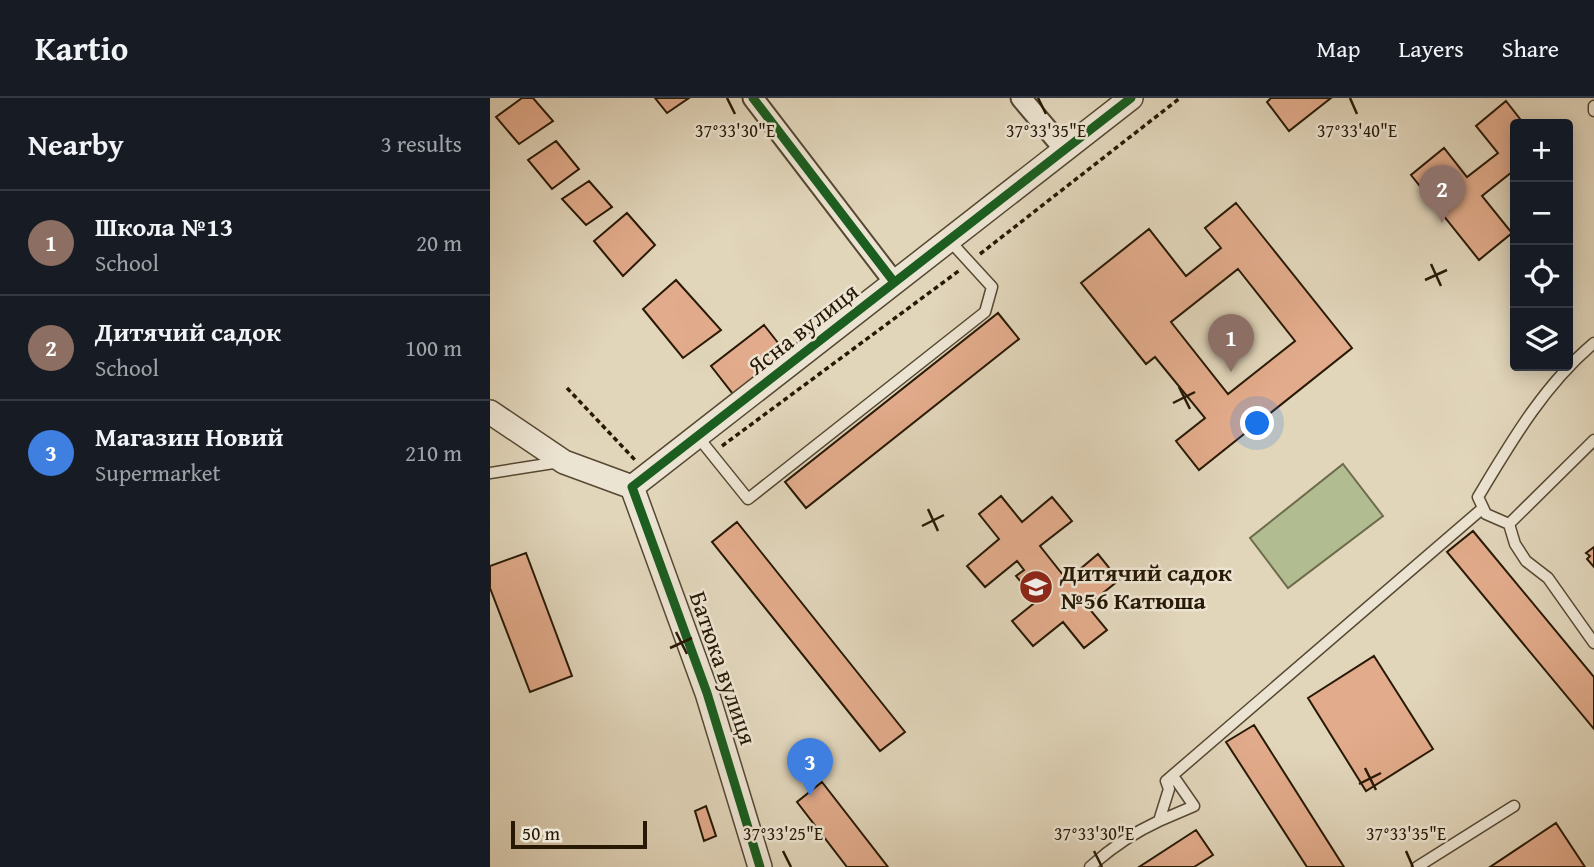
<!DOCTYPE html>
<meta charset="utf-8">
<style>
:root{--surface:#171b24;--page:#20242c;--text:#f1f3f6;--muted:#9ea1a6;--line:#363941;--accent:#7c3aed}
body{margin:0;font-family:"Gentium Book Plus",serif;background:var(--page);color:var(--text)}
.controls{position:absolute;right:21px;top:21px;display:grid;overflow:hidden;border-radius:7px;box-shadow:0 4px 18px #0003}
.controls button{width:63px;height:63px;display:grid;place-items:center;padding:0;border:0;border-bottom:2px solid var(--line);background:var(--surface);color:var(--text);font:35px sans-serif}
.scale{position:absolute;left:21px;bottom:18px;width:136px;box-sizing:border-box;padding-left:7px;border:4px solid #281905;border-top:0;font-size:19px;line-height:24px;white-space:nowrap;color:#281905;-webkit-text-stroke:5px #ece4d2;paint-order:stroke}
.you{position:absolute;left:768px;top:326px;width:24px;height:24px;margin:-18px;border:5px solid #fff;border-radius:50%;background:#1a73e8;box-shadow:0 0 0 10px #1a73e833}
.badge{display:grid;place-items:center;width:46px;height:46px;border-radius:50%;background:var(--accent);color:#fff;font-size:23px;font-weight:700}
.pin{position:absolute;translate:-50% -58px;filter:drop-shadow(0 2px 4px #0008)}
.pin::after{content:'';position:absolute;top:37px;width:24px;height:21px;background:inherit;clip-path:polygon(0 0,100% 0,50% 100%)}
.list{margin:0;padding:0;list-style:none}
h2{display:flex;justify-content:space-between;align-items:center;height:91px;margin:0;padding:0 28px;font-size:30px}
h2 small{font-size:23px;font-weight:400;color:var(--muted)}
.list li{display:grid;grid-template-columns:46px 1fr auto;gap:21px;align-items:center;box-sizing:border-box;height:105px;padding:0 28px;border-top:2px solid var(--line)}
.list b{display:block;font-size:26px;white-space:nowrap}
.list p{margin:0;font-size:23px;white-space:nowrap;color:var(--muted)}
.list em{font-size:23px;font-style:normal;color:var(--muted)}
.icon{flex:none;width:38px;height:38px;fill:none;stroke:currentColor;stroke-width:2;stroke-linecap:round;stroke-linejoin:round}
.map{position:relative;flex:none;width:1104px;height:769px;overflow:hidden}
header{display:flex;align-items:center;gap:42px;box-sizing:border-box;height:98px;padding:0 35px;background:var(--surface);border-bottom:2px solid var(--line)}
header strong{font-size:33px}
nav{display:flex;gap:38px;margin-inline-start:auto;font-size:24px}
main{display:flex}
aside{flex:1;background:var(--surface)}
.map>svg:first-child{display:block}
.grass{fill:#b1bd91;stroke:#6c6b4b;stroke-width:2}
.building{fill:#e2ab8b;stroke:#281905;stroke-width:2;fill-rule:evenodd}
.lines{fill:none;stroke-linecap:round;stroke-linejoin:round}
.service-casing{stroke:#564832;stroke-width:13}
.minor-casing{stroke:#564832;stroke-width:23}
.tertiary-casing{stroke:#564832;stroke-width:26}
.path{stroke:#281905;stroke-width:3.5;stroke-dasharray:5 3.5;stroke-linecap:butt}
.service{stroke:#ece4d2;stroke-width:10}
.minor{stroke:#ece4d2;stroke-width:19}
.tertiary{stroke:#ece4d2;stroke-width:23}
.cycleway-casing{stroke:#ece4d2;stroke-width:13}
.cycleway{stroke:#1b5e20;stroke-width:9}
.ticks{fill:none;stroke:#281905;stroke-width:2.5}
.labels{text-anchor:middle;stroke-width:5;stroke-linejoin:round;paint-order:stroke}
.street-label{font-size:24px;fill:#281905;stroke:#ece4d2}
.poi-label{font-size:24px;font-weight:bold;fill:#281905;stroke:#ece4d2;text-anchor:start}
.ticks-label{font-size:18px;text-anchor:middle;fill:#281905;stroke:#ece4d2;stroke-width:5;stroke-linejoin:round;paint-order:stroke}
</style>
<header>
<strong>Kartio</strong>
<nav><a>Map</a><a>Layers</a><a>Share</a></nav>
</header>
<main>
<aside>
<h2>Nearby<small>3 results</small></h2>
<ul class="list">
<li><span class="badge" style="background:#8d6e63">1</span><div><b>Школа №13</b><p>School</p></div><em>20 m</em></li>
<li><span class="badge" style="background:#8d6e63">2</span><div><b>Дитячий садок</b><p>School</p></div><em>100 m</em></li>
<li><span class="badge" style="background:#3f7fe0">3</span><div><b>Магазин Новий</b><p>Supermarket</p></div><em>210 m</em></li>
</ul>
</aside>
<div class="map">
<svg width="1104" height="769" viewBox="0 0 1104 769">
<rect width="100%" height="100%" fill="#e1d5ba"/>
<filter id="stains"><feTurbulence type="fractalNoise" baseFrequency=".00286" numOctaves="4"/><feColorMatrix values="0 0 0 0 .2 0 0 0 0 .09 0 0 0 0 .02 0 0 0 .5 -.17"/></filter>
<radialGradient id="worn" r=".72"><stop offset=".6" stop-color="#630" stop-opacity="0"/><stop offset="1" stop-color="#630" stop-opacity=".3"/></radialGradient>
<path class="grass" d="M 853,366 L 893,418 L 798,490 L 760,440 Z"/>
<path class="building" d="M 32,0 L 43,0 L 63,23 L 29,46 L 6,19 Z
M 165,0 L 199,0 L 177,15 Z
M 781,0 L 841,0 L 799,33 L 777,4 Z
M 1016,3 L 1034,26 L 1025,26 L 1025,78 L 1022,74 L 992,98 L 1022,135 L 989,162 L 921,77 L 954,50 L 977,79 L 1008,55 L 986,28 Z
M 66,43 L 89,71 L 62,91 L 38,62 Z
M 99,83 L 122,109 L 96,127 L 72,101 Z
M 746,105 L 862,250 L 709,372 L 686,343 L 715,320 L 665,259 L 656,266 L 591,185 L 659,131 L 696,178 L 731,150 L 715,130 ZM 748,171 L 805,243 L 738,296 L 681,224 Z
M 137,115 L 165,147 L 133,178 L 104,143 Z
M 186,182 L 231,232 L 193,260 L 153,211 Z
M 508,215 L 529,241 L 316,410 L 295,384 Z
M 274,227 L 296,255 L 243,296 L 221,268 Z
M 511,398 L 532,424 L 562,399 L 582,423 L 550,448 L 577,482 L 608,456 L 629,482 L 597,508 L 617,532 L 594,550 L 573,524 L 543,548 L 522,523 L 553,498 L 547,491 L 541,496 L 526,478 L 534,472 L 527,463 L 495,489 L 477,468 L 509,441 L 489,416 Z
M 247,424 L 415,634 L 390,653 L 222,444 Z
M 983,433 L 1104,579 L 1104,631 L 957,454 Z
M 1104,449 L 1104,469 L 1097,461 L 1100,458 L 1096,455 Z
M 36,455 L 82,578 L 40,594 L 0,490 L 0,468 Z
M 884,558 L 943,651 L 876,693 L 818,600 Z
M 764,627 L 854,769 L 817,769 L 736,644 Z
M 332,684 L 398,769 L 357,769 L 307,704 Z
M 216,708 L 226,738 L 214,743 L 205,713 Z
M 1066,725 L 1095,769 L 1000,769 Z
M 706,732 L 723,757 L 704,769 L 649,769 Z"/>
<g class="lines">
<g class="service-casing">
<path id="service" d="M 1104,8 L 1104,13
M 1104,245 C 1054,287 1021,344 988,399 L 996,416 L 1019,426 L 1104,342
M 208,339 L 258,401 L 495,214 L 502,189 L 459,142
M 0,375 L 70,364
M 1019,426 L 1025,446 L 1036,463 L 1058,480 L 1104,545
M 686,682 L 704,708 L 669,723 L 679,691 L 676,683 Z
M 676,683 L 993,410
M 600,769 C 621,750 643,735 669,723
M 927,769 L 1024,708"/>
</g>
<g class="minor-casing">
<path id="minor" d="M 263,0 L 404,184
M 531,0 L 574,51"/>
</g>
<g class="tertiary-casing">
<path id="tertiary" d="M 0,314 L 74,364 L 142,389
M 142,389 L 641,0
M 142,389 L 217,595 L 270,769"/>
</g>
<path class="path" d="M 490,156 L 690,0
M 77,290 L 146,363
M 232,348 L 470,172"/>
<use href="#service" class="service"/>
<use href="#minor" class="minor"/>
<use href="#tertiary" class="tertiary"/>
<g class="cycleway-casing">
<path id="cycleway" d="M 263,0 L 404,184
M 270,769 L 217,595 L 142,389 L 641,0"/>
</g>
<use href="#cycleway" class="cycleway"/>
</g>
<path class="ticks" d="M 237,0 L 245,16M 548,0 L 556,16M 860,0 L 867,16M 941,166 L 951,188M 935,182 L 957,172M 689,289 L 700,311M 683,305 L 705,294M 438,411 L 448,433M 432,428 L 454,417M 186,534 L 197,556M 180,550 L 202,540M 875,670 L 886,692M 869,686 L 891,675M 293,753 L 301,769M 604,753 L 612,769M 916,753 L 923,769"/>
<defs>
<g id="school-disc" transform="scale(1.75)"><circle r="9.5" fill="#8f2418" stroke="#ece4d2"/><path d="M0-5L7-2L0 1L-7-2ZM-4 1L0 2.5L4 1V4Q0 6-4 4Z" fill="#fff"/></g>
</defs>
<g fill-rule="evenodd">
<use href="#school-disc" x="546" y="489"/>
</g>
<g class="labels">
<g class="street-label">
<text transform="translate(313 231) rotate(-38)" y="8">Ясна вулиця</text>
<text transform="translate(233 570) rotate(71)" y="8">Батюка вулиця</text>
</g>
<g class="poi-label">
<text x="570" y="483">Дитячий садок<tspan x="570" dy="28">№56 Катюша</tspan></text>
</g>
</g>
<g class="ticks-label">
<text x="245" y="39">37°33'30"E</text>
<text x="556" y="39">37°33'35"E</text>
<text x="867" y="39">37°33'40"E</text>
<text x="293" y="742">37°33'25"E</text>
<text x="604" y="742">37°33'30"E</text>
<text x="916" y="742">37°33'35"E</text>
</g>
<rect width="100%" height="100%" filter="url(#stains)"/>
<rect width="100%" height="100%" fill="url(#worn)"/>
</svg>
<div class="controls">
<button>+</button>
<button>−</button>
<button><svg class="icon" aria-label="locate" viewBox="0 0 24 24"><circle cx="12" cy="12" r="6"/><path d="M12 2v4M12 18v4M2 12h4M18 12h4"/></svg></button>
<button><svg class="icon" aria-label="layers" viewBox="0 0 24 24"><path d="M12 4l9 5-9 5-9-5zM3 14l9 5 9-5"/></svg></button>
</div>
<div class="scale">50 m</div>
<div class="you"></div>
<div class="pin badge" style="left:741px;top:274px;background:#8d6e63">1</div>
<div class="pin badge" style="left:952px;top:125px;background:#8d6e63">2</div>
<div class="pin badge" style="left:320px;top:698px;background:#3f7fe0">3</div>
</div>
</main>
